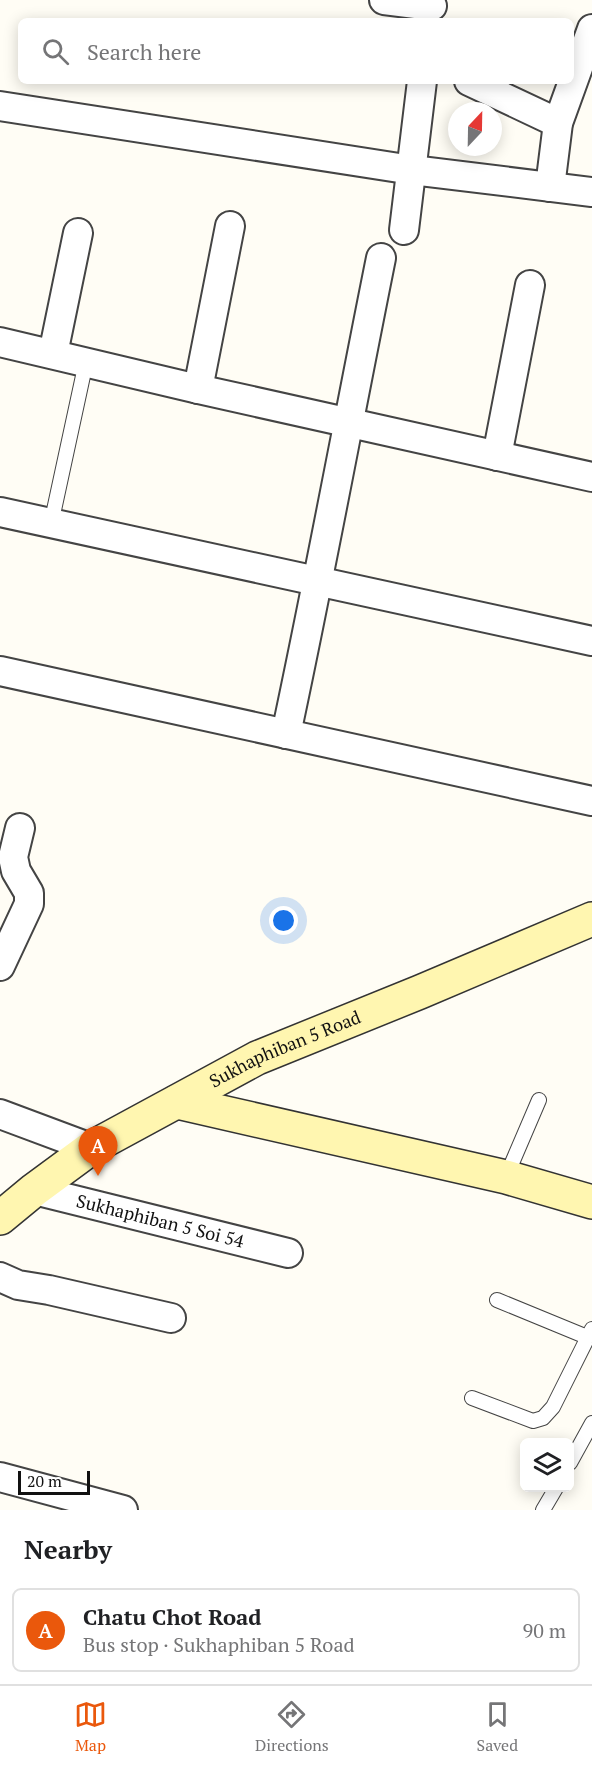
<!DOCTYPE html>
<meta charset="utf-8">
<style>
:root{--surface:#fff;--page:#f6f6f6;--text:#202124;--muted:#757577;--line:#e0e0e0;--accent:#ea580c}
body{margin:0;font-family:"PT Serif",serif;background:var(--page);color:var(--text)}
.controls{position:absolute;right:18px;bottom:18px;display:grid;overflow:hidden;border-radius:9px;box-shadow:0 3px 15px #0003}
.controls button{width:54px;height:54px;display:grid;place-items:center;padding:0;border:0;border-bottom:2px solid var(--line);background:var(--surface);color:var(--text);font:30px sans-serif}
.compass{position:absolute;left:448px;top:102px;width:54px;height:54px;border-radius:50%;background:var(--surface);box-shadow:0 3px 15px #0003;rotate:22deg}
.scale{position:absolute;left:18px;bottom:15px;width:72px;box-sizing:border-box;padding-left:6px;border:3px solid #111;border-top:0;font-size:16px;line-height:21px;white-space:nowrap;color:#111;-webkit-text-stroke:4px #fff;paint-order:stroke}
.you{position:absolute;left:284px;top:921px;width:21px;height:21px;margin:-15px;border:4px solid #fff;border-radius:50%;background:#1a73e8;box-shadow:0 0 0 9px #1a73e833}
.badge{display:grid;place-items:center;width:39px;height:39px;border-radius:50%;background:var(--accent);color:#fff;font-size:20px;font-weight:700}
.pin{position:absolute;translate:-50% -50px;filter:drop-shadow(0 2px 3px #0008)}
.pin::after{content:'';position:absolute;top:32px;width:21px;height:18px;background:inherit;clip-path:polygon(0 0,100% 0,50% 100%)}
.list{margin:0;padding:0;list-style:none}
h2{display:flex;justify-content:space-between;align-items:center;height:78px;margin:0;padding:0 24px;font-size:26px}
h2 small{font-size:20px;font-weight:400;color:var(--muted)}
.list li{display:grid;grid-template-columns:39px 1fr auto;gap:18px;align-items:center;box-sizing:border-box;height:84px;margin:0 12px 12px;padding:0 12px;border:2px solid var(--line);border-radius:9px}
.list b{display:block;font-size:22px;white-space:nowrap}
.list p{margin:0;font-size:20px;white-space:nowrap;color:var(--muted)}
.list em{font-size:20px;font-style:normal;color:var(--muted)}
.icon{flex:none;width:33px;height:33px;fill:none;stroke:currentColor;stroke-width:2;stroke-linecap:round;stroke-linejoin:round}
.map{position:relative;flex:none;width:592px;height:1510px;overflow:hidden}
.search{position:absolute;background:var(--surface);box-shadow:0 3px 15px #0003;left:18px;right:18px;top:18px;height:66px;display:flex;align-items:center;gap:15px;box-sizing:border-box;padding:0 21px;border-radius:9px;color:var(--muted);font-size:22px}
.sheet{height:174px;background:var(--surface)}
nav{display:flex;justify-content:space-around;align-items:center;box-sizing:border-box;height:84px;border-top:2px solid var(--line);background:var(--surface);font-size:16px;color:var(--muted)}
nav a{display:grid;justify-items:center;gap:3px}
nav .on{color:var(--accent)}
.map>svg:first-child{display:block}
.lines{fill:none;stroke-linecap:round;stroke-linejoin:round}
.lane-casing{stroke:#444;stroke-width:16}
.street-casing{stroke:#444;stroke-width:32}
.secondary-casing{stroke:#333;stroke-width:36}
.lane{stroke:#fff;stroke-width:14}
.street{stroke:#fff;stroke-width:28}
.secondary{stroke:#fff6b0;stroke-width:33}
.labels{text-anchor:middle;stroke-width:6;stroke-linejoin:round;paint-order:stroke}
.street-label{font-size:18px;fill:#111;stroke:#fff}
</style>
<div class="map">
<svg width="592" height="1510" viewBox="0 0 592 1510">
<rect width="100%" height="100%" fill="#fffdf5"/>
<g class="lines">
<g class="lane-casing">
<path id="lane" d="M 51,524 L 86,362
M 506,1177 L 539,1100
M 497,1300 L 587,1337
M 472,1398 L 533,1421 L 543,1418 L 553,1407 L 592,1329
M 570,1463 L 592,1423
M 543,1510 L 556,1488"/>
</g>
<g class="street-casing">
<g id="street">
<path d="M 384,0 L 432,6"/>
<path d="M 469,81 L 558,123"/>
<path d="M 0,106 L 412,170 L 592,192"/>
<path d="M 550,187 L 558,123 L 592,29"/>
<path d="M 404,230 L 422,81"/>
<path d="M 0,342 L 198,389 L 592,477"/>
<path d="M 53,354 L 78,233"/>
<path d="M 198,389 L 230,226"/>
<path d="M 497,456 L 530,285"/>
<path d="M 0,512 L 592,641"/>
<path d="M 0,671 L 592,801"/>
<path d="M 286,734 C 320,575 349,417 381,258"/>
<path d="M 0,966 L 29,904 L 29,893 L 16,871 L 13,857 L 20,828"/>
<path d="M 0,1114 L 91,1148"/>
<path id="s1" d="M 34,1190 L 288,1253"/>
<path d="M 0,1277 L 18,1285 L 49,1290 L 171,1318"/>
<path d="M 0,1477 L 123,1510"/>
</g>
</g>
<g class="secondary-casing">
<g id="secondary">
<path d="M 177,1102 L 506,1177 L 592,1202"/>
<path id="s2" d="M 0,1218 L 34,1190 L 91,1148 L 257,1058 L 420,992 L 592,919"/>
</g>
</g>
<use href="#lane" class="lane"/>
<use href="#street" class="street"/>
<use href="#secondary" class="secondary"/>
</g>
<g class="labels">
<g class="street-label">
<text dy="6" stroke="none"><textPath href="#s2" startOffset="333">Sukhaphiban 5 Road</textPath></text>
<text dy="6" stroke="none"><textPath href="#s1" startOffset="130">Sukhaphiban 5 Soi 54</textPath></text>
</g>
</g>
</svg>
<div class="controls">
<button><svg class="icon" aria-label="layers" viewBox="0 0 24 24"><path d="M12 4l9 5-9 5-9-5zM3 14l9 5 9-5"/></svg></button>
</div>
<svg class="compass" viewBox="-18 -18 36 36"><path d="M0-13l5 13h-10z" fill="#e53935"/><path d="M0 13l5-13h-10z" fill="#757577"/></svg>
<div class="scale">20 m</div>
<div class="you"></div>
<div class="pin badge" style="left:98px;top:1176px">A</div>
<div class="search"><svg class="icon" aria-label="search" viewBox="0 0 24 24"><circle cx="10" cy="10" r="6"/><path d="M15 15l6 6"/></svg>Search here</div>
</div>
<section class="sheet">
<h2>Nearby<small></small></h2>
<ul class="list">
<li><span class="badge">A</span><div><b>Chatu Chot Road</b><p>Bus stop · Sukhaphiban 5 Road</p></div><em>90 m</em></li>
</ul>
</section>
<nav>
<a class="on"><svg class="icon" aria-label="map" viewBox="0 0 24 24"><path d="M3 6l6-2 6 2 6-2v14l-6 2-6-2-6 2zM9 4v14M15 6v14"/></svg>Map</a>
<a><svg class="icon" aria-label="directions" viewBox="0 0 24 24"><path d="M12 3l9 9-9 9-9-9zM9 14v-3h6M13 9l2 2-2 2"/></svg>Directions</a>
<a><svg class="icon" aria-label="saved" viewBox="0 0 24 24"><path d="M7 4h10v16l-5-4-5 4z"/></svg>Saved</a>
</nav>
